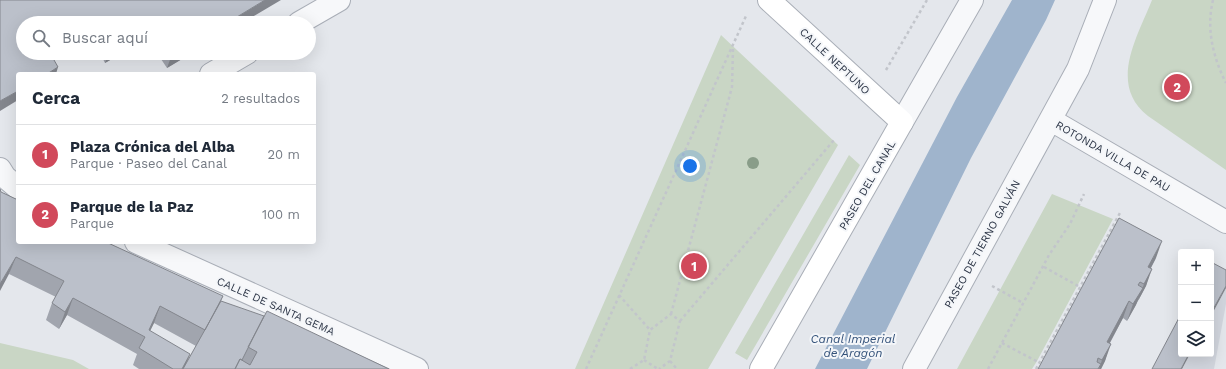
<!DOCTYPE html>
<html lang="es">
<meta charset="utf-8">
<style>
:root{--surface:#fff;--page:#f2f2f3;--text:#1f2937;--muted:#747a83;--line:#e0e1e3;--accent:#d1495b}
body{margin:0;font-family:"Work Sans",sans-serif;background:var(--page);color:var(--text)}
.controls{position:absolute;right:12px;bottom:12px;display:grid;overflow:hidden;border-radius:4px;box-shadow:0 4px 16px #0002}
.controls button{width:36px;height:36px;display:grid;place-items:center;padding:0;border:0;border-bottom:1px solid var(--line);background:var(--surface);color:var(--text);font:20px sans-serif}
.you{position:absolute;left:690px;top:166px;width:14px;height:14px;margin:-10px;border:3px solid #fff;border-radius:50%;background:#1a73e8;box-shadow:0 0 0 6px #1a73e833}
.badge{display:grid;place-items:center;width:26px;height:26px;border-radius:50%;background:var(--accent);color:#fff;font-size:13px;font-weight:700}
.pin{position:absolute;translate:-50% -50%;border:2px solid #fff;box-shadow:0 1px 4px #0006}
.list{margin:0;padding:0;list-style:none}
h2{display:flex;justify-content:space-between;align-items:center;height:52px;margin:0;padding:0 16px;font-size:17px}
h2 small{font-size:13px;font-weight:400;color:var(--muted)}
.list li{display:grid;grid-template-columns:26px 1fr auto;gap:12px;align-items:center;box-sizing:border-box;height:60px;padding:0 16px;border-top:1px solid var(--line)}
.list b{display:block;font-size:15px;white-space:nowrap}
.list p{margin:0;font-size:13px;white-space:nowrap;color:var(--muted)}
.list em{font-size:13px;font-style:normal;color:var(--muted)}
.icon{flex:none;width:22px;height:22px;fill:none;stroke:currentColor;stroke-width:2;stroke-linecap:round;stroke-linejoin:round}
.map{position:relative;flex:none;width:1226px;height:369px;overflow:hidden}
.search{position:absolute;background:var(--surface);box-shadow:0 4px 16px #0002;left:16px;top:16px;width:300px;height:44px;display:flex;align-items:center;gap:10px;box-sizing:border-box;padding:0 14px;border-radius:22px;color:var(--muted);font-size:15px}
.panel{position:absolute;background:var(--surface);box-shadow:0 4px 16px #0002;left:16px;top:72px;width:300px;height:172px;border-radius:4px}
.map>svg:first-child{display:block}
.built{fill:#d2d6de}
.green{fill:#c9d6c5}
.water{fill:#9fb4cc}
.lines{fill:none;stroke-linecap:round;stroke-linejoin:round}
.pedestrian-casing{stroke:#a9aeb7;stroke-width:24}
.minor-casing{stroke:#a9aeb7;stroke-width:24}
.tertiary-casing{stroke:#a9aeb7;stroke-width:24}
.secondary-casing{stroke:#a9aeb7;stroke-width:24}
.path{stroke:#c2c5cb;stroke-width:2.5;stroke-dasharray:3 3;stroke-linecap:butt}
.pedestrian{stroke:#f7f8fa;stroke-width:22}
.minor{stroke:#f7f8fa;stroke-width:22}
.tertiary{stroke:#f7f8fa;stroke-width:22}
.secondary{stroke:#fff;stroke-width:22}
.tree{fill:#899d89}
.wall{fill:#a1a5ae;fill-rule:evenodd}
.shaded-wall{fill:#83868d}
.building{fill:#bbc0ca;stroke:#83868d}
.labels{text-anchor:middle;stroke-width:4;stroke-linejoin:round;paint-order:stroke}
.street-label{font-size:11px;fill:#2b3445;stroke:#f4f6f9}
.water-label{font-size:12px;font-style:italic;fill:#34527a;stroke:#f4f6f9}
</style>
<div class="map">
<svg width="1226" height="369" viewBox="0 0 1226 369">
<rect width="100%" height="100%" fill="#e4e7ec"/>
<path class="built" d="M 1226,288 L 1226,304 L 1214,369 L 1182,369 L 1190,354 L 1211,354 L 1211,316 Z"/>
<path class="green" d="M 1152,0 L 1226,0 L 1226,170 L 1148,116 C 1108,84 1137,38 1152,0 Z
M 721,35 L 838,145 L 708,369 L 575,369 Z
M 849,155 L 860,165 L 747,360 L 735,353 Z
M 1052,194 L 1113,219 L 1037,361 L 1032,369 L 957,369 Z
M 0,343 L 73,360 L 89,369 L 0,369 Z"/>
<path class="water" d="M 1012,0 L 1055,0 L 1046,20 L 971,158 L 867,369 L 815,369 L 957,97 Z"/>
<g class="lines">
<g class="pedestrian-casing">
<path id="pedestrian" d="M 299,23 L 339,0
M 211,74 L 247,53"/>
</g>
<g class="minor-casing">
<path id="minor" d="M 0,169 L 5,177 L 18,188
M 136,242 L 417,369"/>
</g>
<g class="tertiary-casing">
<path id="tertiary" d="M 1051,120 L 1226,222
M 902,122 L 972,0
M 914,369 L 1078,69 L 1105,0"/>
</g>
<g class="secondary-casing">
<path id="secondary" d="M 761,369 L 902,122 L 769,0"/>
</g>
<path class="path" d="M 1213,0 C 1206,29 1213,57 1226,83
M 886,70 L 927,0
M 1044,267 L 1080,287
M 992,286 L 1023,303
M 619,295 L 650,330
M 671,314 L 732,87 L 733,48
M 680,321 L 834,140
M 1002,343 L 1040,363
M 644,360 L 658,369
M 670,361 L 677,369
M 586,369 L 746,16
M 630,369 L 644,360 L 650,330 L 671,314 L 680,321 L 670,361 L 659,369
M 988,369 L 1049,255 L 1070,224 L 1084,194
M 1036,369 L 1121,211"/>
<use href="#pedestrian" class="pedestrian"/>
<use href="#minor" class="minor"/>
<use href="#tertiary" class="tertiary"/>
<use href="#secondary" class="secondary"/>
</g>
<circle class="tree" cx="753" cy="163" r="6"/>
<path class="wall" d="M 100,53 L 122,53 L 105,63 Z
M 142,53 L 154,53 L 145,58 Z
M 157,53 L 192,53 L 167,68 Z
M 18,242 L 223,296 L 221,301 L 389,369 L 139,369 L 133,365 L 137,354 L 67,315 L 59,329 L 46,320 L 52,303 L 56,297 L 9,274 ZM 154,323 L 196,346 L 187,362 L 150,331 Z
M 1156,258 L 1151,268 L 1146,286 L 1127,321 L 1123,318 L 1110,343 L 1105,361 L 1101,369 L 1038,369 Z"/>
<path class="shaded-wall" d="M 265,0 L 281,0 L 242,23 L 227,23 Z
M 46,53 L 58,53 L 43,61 Z
M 109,53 L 122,53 L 105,63 Z
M 147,53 L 154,53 L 145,58 Z
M 177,53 L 192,53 L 167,68 L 171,57 Z
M 58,67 L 56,74 L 47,74 Z
M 18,91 L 18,100 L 0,111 L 0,101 Z
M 1162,241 L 1156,258 L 1142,284 L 1148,267 Z
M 16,257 L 9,274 L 0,291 L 0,284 Z
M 1152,269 L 1146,286 L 1138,301 L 1144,284 Z
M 1226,286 L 1226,288 L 1211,316 L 1211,313 Z
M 1143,288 L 1136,305 L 1127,321 L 1133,304 Z
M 73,298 L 67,315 L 59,329 L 65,312 Z
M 1129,301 L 1123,318 L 1101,359 L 1107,342 Z
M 160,306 L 154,323 L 142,347 L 149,330 Z
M 1111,344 L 1105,361 L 1101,369 L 1099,369 L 1102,360 Z
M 190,354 L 185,369 L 182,369 Z
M 1189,354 L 1190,354 L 1182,369 L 1181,369 Z"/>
<path class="building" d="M 0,0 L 265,0 L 227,23 L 23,23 L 23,53 L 50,53 L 58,67 L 47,74 L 18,74 L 18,91 L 0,101 Z
M 169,53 L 177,53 L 171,57 Z
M 0,189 L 1,192 L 18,200 L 18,242 L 106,242 L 223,296 L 205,330 L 160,306 L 149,330 L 190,354 L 182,369 L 173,369 L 139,348 L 145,337 L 73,298 L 65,312 L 52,303 L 64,281 L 16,257 L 0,284 Z
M 1119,218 L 1162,241 L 1148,267 L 1152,269 L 1144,284 L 1140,282 L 1138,285 L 1143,288 L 1133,304 L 1129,301 L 1107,342 L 1111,344 L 1102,360 L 1098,358 L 1097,362 L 1101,364 L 1098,369 L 1038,369 Z
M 1211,262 L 1226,270 L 1226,286 L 1211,313 Z
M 221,301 L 264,316 L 242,360 L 240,359 L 235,369 L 183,369 Z
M 267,311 L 389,369 L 235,369 L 240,359 L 250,365 L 257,352 L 248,347 Z
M 1181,314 L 1181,354 L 1189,354 L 1181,369 L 1152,369 Z"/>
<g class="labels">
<g class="street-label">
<text transform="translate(835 61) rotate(43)" y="4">CALLE NEPTUNO</text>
<text transform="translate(1113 156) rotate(30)" y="4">ROTONDA VILLA DE PAU</text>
<text transform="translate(867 185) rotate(-60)" y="4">PASEO DEL CANAL</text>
<text transform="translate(982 244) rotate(-61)" y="4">PASEO DE TIERNO GALVÁN</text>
<text transform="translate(276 306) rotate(24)" y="4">CALLE DE SANTA GEMA</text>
</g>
<g class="water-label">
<text x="853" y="343">Canal Imperial<tspan x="853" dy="14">de Aragón</tspan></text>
</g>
</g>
</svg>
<div class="controls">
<button>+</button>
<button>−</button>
<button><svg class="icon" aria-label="layers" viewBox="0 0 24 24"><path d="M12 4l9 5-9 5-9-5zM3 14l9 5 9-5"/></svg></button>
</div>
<div class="you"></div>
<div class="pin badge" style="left:694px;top:266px">1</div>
<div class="pin badge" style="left:1177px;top:87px">2</div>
<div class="search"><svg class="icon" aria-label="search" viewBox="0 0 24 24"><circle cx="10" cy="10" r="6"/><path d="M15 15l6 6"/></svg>Buscar aquí</div>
<section class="panel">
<h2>Cerca<small>2 resultados</small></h2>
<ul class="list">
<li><span class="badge">1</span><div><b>Plaza Crónica del Alba</b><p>Parque · Paseo del Canal</p></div><em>20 m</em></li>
<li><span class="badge">2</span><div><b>Parque de la Paz</b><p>Parque</p></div><em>100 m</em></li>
</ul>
</section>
</div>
